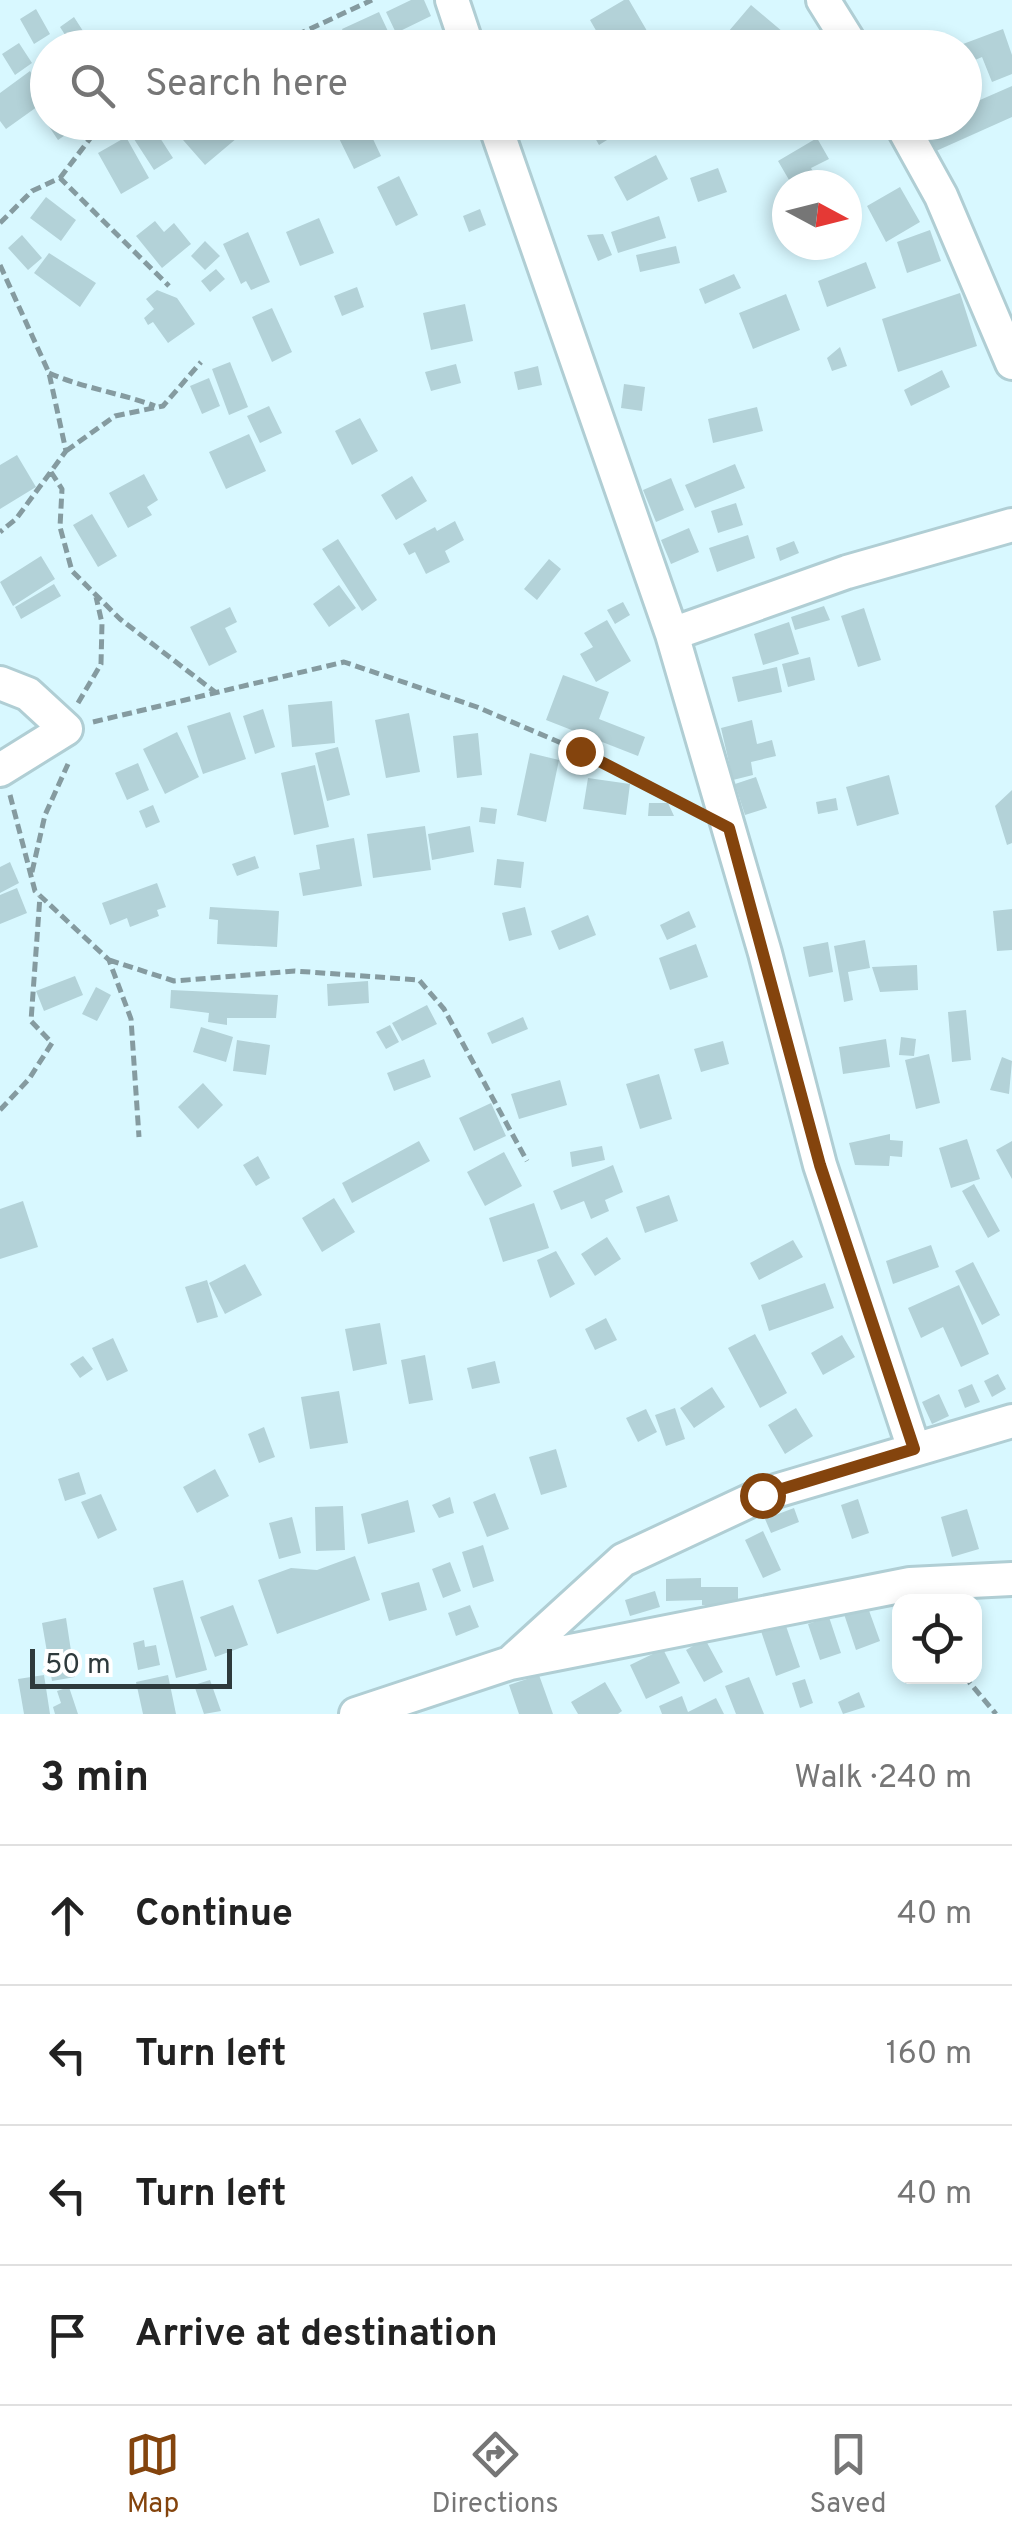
<!DOCTYPE html>
<meta charset="utf-8">
<style>
:root{--surface:#fff;--page:#f2f2f2;--text:#222;--muted:#767676;--line:#e0e0e0;--accent:#84440d}
body{margin:0;font-family:Overpass,sans-serif;background:var(--page);color:var(--text)}
.controls{position:absolute;right:30px;bottom:30px;display:grid;overflow:hidden;border-radius:20px;box-shadow:0 5px 15px #0003}
.controls button{width:90px;height:90px;display:grid;place-items:center;padding:0;border:0;border-bottom:2px solid var(--line);background:var(--surface);color:var(--text);font:50px sans-serif}
.compass{position:absolute;left:772px;top:170px;width:90px;height:90px;border-radius:50%;background:var(--surface);box-shadow:0 5px 15px #0003;rotate:97deg}
.scale{position:absolute;left:30px;bottom:25px;width:202px;box-sizing:border-box;padding-left:10px;border:5px solid #2e3a3c;border-top:0;font-size:28px;line-height:35px;white-space:nowrap;color:#2e3a3c;-webkit-text-stroke:8px #fff;paint-order:stroke}
.stop{position:absolute;width:30px;height:30px;margin:-22px;border:8px solid #84440d;border-radius:50%;background:#fff}
.stop.end{background:#84440d;border-color:#fff;box-shadow:0 2px 10px #0008}
.list{margin:0;padding:0;list-style:none}
h2{display:flex;justify-content:space-between;align-items:center;height:130px;margin:0;padding:0 40px;font-size:42px}
h2 small{font-size:32px;font-weight:400;color:var(--muted)}
.list li{display:grid;grid-template-columns:65px 1fr auto;gap:30px;align-items:center;box-sizing:border-box;height:140px;padding:0 40px;border-top:2px solid var(--line)}
.list b{display:block;font-size:38px;white-space:nowrap}
.list em{font-size:32px;font-style:normal;color:var(--muted)}
.icon{flex:none;width:55px;height:55px;fill:none;stroke:currentColor;stroke-width:2;stroke-linecap:round;stroke-linejoin:round}
.map{position:relative;flex:none;width:1012px;height:1714px;overflow:hidden}
.search{position:absolute;background:var(--surface);box-shadow:0 5px 15px #0003;left:30px;right:30px;top:30px;height:110px;display:flex;align-items:center;gap:25px;box-sizing:border-box;padding:0 35px;border-radius:55px;color:var(--muted);font-size:38px}
.sheet{height:690px;background:var(--surface)}
nav{display:flex;justify-content:space-around;align-items:center;box-sizing:border-box;height:140px;border-top:2px solid var(--line);background:var(--surface);font-size:28px;color:var(--muted)}
nav a{display:grid;justify-items:center;gap:5px}
nav .on{color:var(--accent)}
.map>svg:first-child{display:block}
.building{fill:#b3d2d8}
.lines{fill:none;stroke-linecap:round;stroke-linejoin:round}
.street-casing{stroke:#b0ced4;stroke-width:38}
.path{stroke:#859ba0;stroke-width:5;stroke-dasharray:10 5;stroke-linecap:butt}
.street{stroke:#fff;stroke-width:32}
.route{stroke:#84440d;stroke-width:12}
</style>
<div class="map">
<svg width="1012" height="1714" viewBox="0 0 1012 1714">
<rect width="100%" height="100%" fill="#d8f8ff"/>
<path class="building" d="M 411,0 L 424,0 L 431,16 L 396,33 L 386,12 Z
M 624,0 L 629,0 L 650,36 L 630,48 L 606,48 L 590,20 Z
M 751,5 L 783,32 L 771,48 L 734,48 L 723,38 Z
M 36,9 L 50,34 L 34,44 L 20,19 Z
M 379,12 L 393,42 L 381,48 L 350,48 L 342,29 Z
M 74,17 L 83,31 L 69,41 L 60,27 Z
M 1003,29 L 1012,55 L 1012,74 L 992,82 L 982,57 L 966,64 L 964,48 L 955,47 Z
M 19,43 L 32,63 L 15,75 L 2,54 Z
M 30,71 L 48,99 L 6,129 L 0,121 L 0,93 Z
M 1012,86 L 1012,117 L 936,151 L 925,125 L 964,122 L 964,107 Z
M 48,107 L 48,122 L 74,122 L 77,127 L 58,140 L 40,113 Z
M 186,122 L 224,122 L 237,138 L 205,165 L 176,132 Z
M 331,122 L 365,122 L 381,156 L 354,169 Z
M 586,122 L 636,122 L 599,145 Z
M 151,124 L 173,158 L 154,170 L 132,136 Z
M 126,137 L 149,178 L 121,194 L 98,153 Z
M 817,138 L 829,159 L 811,168 L 821,185 L 792,185 L 778,161 Z
M 656,155 L 668,179 L 627,201 L 614,177 Z
M 718,168 L 727,192 L 698,202 L 690,178 Z
M 399,176 L 418,215 L 396,226 L 377,187 Z
M 900,187 L 920,222 L 886,242 L 867,206 Z
M 46,197 L 76,220 L 61,241 L 30,218 Z
M 480,209 L 486,225 L 469,232 L 463,216 Z
M 659,216 L 666,238 L 618,253 L 611,232 Z
M 319,218 L 334,253 L 300,266 L 286,232 Z
M 155,221 L 164,232 L 174,223 L 191,244 L 162,268 L 136,236 Z
M 930,230 L 941,261 L 907,273 L 897,242 Z
M 248,232 L 270,282 L 251,290 L 246,281 L 241,284 L 223,244 Z
M 603,234 L 612,255 L 598,261 L 587,235 Z
M 22,235 L 42,258 L 28,270 L 8,248 Z
M 205,241 L 220,256 L 205,270 L 191,256 Z
M 676,246 L 680,263 L 640,272 L 636,255 Z
M 49,253 L 96,283 L 80,307 L 34,273 Z
M 866,262 L 876,288 L 827,307 L 818,281 Z
M 216,269 L 225,279 L 210,292 L 201,281 Z
M 734,274 L 741,288 L 705,304 L 699,289 Z
M 357,287 L 364,307 L 342,316 L 334,296 Z
M 157,290 L 177,298 L 195,324 L 168,343 L 153,322 L 148,325 L 144,318 L 154,309 L 146,299 Z
M 960,293 L 977,346 L 898,372 L 882,319 Z
M 786,294 L 800,330 L 753,349 L 739,313 Z
M 465,304 L 473,341 L 431,350 L 423,313 Z
M 272,308 L 292,352 L 272,362 L 252,317 Z
M 840,347 L 847,366 L 832,371 L 827,358 Z
M 230,362 L 248,407 L 229,415 L 212,369 Z
M 456,364 L 461,383 L 431,391 L 425,372 Z
M 538,366 L 542,385 L 518,390 L 514,372 Z
M 942,370 L 950,387 L 911,406 L 904,390 Z
M 209,378 L 220,406 L 202,414 L 190,386 Z
M 624,384 L 645,387 L 642,411 L 621,408 Z
M 269,406 L 282,433 L 260,443 L 247,416 Z
M 757,407 L 763,431 L 713,443 L 708,419 Z
M 360,418 L 378,451 L 352,465 L 335,431 Z
M 249,434 L 266,471 L 226,489 L 209,452 Z
M 17,455 L 36,487 L 0,509 L 0,465 Z
M 735,464 L 745,488 L 695,508 L 685,485 Z
M 144,474 L 158,500 L 147,507 L 152,515 L 128,528 L 109,493 Z
M 412,476 L 427,501 L 396,520 L 381,495 Z
M 671,478 L 684,510 L 656,522 L 643,490 Z
M 736,503 L 743,525 L 718,533 L 711,511 Z
M 92,514 L 117,556 L 98,567 L 73,525 Z
M 455,521 L 464,540 L 445,551 L 450,562 L 426,574 L 415,552 L 409,555 L 403,544 L 435,527 L 437,531 Z
M 689,528 L 699,552 L 671,564 L 661,540 Z
M 748,535 L 755,558 L 717,572 L 709,548 Z
M 338,539 L 377,600 L 362,611 L 322,549 Z
M 794,541 L 799,553 L 780,561 L 776,548 Z
M 41,556 L 55,579 L 13,606 L 0,582 Z
M 549,559 L 561,569 L 537,600 L 524,589 Z
M 54,584 L 61,596 L 21,619 L 15,607 Z
M 339,585 L 356,608 L 329,627 L 313,604 Z
M 623,602 L 630,615 L 615,624 L 607,610 Z
M 824,606 L 830,620 L 795,630 L 791,617 Z
M 230,607 L 237,622 L 225,628 L 237,652 L 209,666 L 190,627 Z
M 864,608 L 881,660 L 858,667 L 841,616 Z
M 607,620 L 631,661 L 596,682 L 580,654 L 593,647 L 584,633 Z
M 789,622 L 799,654 L 763,665 L 754,634 Z
M 810,657 L 815,680 L 788,687 L 782,664 Z
M 777,667 L 782,692 L 738,702 L 732,677 Z
M 563,675 L 609,692 L 599,719 L 645,737 L 638,756 L 546,720 Z
M 332,701 L 335,743 L 292,747 L 288,705 Z
M 263,709 L 275,747 L 255,754 L 243,716 Z
M 230,712 L 246,759 L 203,774 L 187,726 Z
M 409,713 L 420,772 L 386,778 L 375,720 Z
M 752,720 L 757,744 L 772,740 L 776,756 L 751,762 L 753,775 L 733,780 L 721,728 Z
M 177,732 L 199,777 L 165,794 L 143,749 Z
M 478,733 L 482,775 L 457,778 L 453,736 Z
M 338,747 L 350,795 L 327,801 L 315,753 Z
M 530,753 L 559,760 L 546,822 L 517,815 Z
M 138,763 L 149,790 L 127,800 L 115,773 Z
M 315,765 L 329,827 L 294,835 L 281,773 Z
M 889,775 L 899,814 L 857,826 L 846,787 Z
M 756,777 L 767,808 L 745,815 L 735,784 Z
M 588,778 L 630,784 L 626,815 L 583,809 Z
M 1012,790 L 1012,843 L 1007,845 L 995,806 Z
M 836,798 L 838,810 L 818,814 L 816,802 Z
M 649,803 L 668,803 L 674,816 L 648,816 Z
M 153,805 L 160,822 L 146,828 L 139,811 Z
M 481,807 L 497,809 L 495,824 L 479,822 Z
M 425,826 L 431,870 L 373,878 L 367,834 Z
M 470,826 L 474,852 L 432,860 L 428,834 Z
M 354,838 L 362,886 L 303,896 L 299,873 L 320,869 L 316,845 Z
M 255,856 L 259,868 L 237,876 L 232,864 Z
M 497,859 L 524,862 L 521,888 L 494,885 Z
M 10,862 L 19,883 L 0,893 L 0,867 Z
M 157,883 L 166,907 L 157,910 L 159,916 L 130,927 L 127,918 L 110,925 L 102,903 Z
M 17,888 L 27,913 L 0,924 L 0,895 Z
M 210,907 L 279,911 L 277,947 L 217,944 L 218,920 L 209,919 Z
M 525,907 L 532,935 L 509,941 L 502,913 Z
M 1012,909 L 1012,950 L 997,951 L 993,911 Z
M 689,911 L 696,927 L 667,940 L 660,925 Z
M 588,915 L 596,935 L 559,950 L 551,931 Z
M 865,940 L 870,968 L 848,972 L 853,1000 L 844,1002 L 834,946 Z
M 828,942 L 833,972 L 809,977 L 803,947 Z
M 696,944 L 708,977 L 670,990 L 659,958 Z
M 917,965 L 918,990 L 880,992 L 872,967 Z
M 75,976 L 83,995 L 44,1011 L 36,991 Z
M 368,981 L 369,1003 L 328,1006 L 327,984 Z
M 96,987 L 111,995 L 97,1021 L 82,1014 Z
M 171,990 L 278,995 L 276,1018 L 227,1018 L 227,1025 L 208,1022 L 209,1013 L 170,1008 Z
M 427,1005 L 437,1024 L 402,1041 L 392,1023 Z
M 966,1010 L 971,1060 L 952,1062 L 948,1012 Z
M 523,1017 L 528,1029 L 492,1044 L 487,1033 Z
M 390,1025 L 399,1042 L 386,1049 L 376,1032 Z
M 201,1027 L 233,1037 L 226,1062 L 193,1052 Z
M 901,1037 L 916,1039 L 914,1056 L 899,1055 Z
M 886,1039 L 890,1067 L 843,1074 L 839,1047 Z
M 237,1040 L 270,1045 L 266,1075 L 233,1071 Z
M 723,1041 L 729,1064 L 701,1072 L 694,1049 Z
M 929,1054 L 940,1103 L 916,1109 L 905,1060 Z
M 1002,1057 L 1012,1061 L 1009,1094 L 990,1090 Z
M 424,1059 L 431,1077 L 394,1091 L 387,1073 Z
M 659,1074 L 672,1119 L 640,1129 L 626,1084 Z
M 560,1080 L 567,1105 L 519,1119 L 511,1094 Z
M 203,1083 L 223,1105 L 198,1129 L 178,1107 Z
M 491,1103 L 506,1136 L 474,1151 L 459,1118 Z
M 890,1134 L 890,1140 L 903,1141 L 902,1157 L 890,1156 L 889,1166 L 855,1165 L 849,1143 Z
M 967,1139 L 980,1179 L 951,1188 L 939,1148 Z
M 419,1141 L 430,1161 L 352,1203 L 342,1183 Z
M 1012,1141 L 1012,1179 L 996,1150 Z
M 602,1146 L 605,1160 L 572,1167 L 570,1152 Z
M 504,1152 L 522,1186 L 485,1206 L 467,1172 Z
M 258,1156 L 270,1178 L 256,1186 L 243,1165 Z
M 613,1165 L 623,1192 L 605,1200 L 609,1211 L 591,1219 L 584,1201 L 561,1210 L 553,1191 Z
M 974,1184 L 1000,1231 L 988,1238 L 962,1191 Z
M 669,1195 L 678,1221 L 645,1233 L 636,1207 Z
M 334,1198 L 355,1232 L 322,1252 L 302,1218 Z
M 23,1201 L 38,1247 L 0,1259 L 0,1209 Z
M 534,1203 L 549,1248 L 503,1262 L 489,1218 Z
M 607,1237 L 621,1259 L 595,1276 L 581,1254 Z
M 793,1240 L 803,1257 L 759,1280 L 750,1263 Z
M 931,1245 L 939,1267 L 893,1284 L 886,1261 Z
M 556,1251 L 575,1284 L 550,1298 L 537,1260 Z
M 973,1262 L 1000,1315 L 982,1325 L 955,1271 Z
M 245,1264 L 262,1295 L 225,1314 L 209,1283 Z
M 207,1280 L 218,1317 L 197,1323 L 185,1287 Z
M 825,1283 L 834,1308 L 769,1331 L 761,1305 Z
M 959,1285 L 989,1354 L 961,1367 L 943,1327 L 921,1338 L 908,1308 Z
M 606,1318 L 617,1340 L 595,1350 L 585,1329 Z
M 380,1323 L 387,1364 L 353,1371 L 345,1329 Z
M 755,1334 L 787,1393 L 760,1408 L 728,1348 Z
M 842,1335 L 855,1357 L 823,1375 L 811,1353 Z
M 113,1338 L 128,1371 L 107,1381 L 92,1348 Z
M 425,1355 L 433,1400 L 409,1404 L 401,1360 Z
M 83,1356 L 93,1369 L 80,1378 L 70,1364 Z
M 495,1361 L 500,1383 L 472,1389 L 467,1368 Z
M 998,1374 L 1006,1389 L 992,1397 L 984,1381 Z
M 972,1384 L 980,1402 L 965,1408 L 958,1390 Z
M 712,1387 L 725,1407 L 694,1428 L 680,1408 Z
M 339,1391 L 348,1443 L 310,1449 L 301,1397 Z
M 939,1394 L 949,1416 L 932,1424 L 922,1402 Z
M 675,1408 L 685,1439 L 666,1446 L 655,1415 Z
M 796,1408 L 813,1436 L 785,1454 L 768,1425 Z
M 646,1409 L 657,1432 L 638,1442 L 626,1418 Z
M 264,1427 L 275,1457 L 259,1463 L 248,1434 Z
M 556,1449 L 567,1487 L 541,1495 L 529,1457 Z
M 215,1469 L 229,1496 L 197,1513 L 183,1487 Z
M 79,1472 L 86,1494 L 65,1501 L 58,1479 Z
M 495,1493 L 509,1529 L 487,1537 L 473,1502 Z
M 101,1494 L 117,1530 L 98,1539 L 81,1502 Z
M 450,1497 L 454,1513 L 439,1518 L 432,1505 Z
M 858,1499 L 869,1533 L 852,1539 L 841,1505 Z
M 408,1500 L 415,1532 L 368,1544 L 361,1514 Z
M 343,1506 L 345,1550 L 316,1551 L 315,1507 Z
M 794,1508 L 799,1522 L 771,1533 L 765,1519 Z
M 967,1509 L 979,1549 L 952,1557 L 941,1517 Z
M 292,1517 L 301,1553 L 279,1559 L 269,1523 Z
M 763,1531 L 781,1570 L 763,1578 L 745,1540 Z
M 483,1545 L 494,1581 L 473,1588 L 462,1552 Z
M 355,1556 L 370,1600 L 277,1634 L 258,1580 L 291,1568 L 317,1570 Z
M 450,1562 L 461,1591 L 443,1598 L 432,1569 Z
M 701,1578 L 701,1587 L 738,1587 L 738,1605 L 702,1605 L 702,1600 L 666,1601 L 666,1579 Z
M 183,1580 L 207,1670 L 176,1678 L 153,1588 Z
M 419,1582 L 427,1610 L 389,1621 L 381,1593 Z
M 655,1591 L 660,1607 L 630,1616 L 625,1600 Z
M 233,1605 L 248,1645 L 215,1657 L 200,1617 Z
M 470,1605 L 479,1627 L 456,1636 L 448,1613 Z
M 867,1605 L 880,1641 L 856,1650 L 844,1614 Z
M 829,1617 L 841,1653 L 820,1660 L 808,1624 Z
M 66,1618 L 75,1677 L 52,1681 L 42,1623 Z
M 785,1623 L 800,1667 L 776,1676 L 761,1631 Z
M 705,1639 L 723,1672 L 704,1682 L 686,1650 Z
M 144,1640 L 145,1647 L 156,1645 L 160,1665 L 138,1670 L 133,1643 Z
M 663,1649 L 680,1683 L 646,1699 L 630,1665 Z
M 44,1675 L 50,1714 L 24,1714 L 18,1679 Z
M 168,1675 L 176,1714 L 143,1714 L 136,1682 Z
M 539,1675 L 553,1714 L 519,1714 L 509,1685 Z
M 749,1677 L 764,1714 L 736,1714 L 725,1686 Z
M 805,1679 L 813,1703 L 800,1708 L 792,1683 Z
M 210,1680 L 221,1711 L 204,1714 L 194,1685 Z
M 605,1682 L 622,1711 L 618,1714 L 578,1714 L 571,1702 Z
M 69,1687 L 78,1714 L 55,1714 L 53,1707 L 61,1703 L 57,1691 Z
M 859,1692 L 865,1707 L 843,1714 L 838,1702 Z
M 682,1696 L 688,1712 L 716,1698 L 724,1714 L 662,1714 L 659,1706 Z"/>
<g class="lines">
<g class="street-casing">
<path id="street" d="M 452,0 L 468,48
M 823,0 L 853,48
M 494,122 L 672,634 L 765,953 L 820,1165 L 914,1449
M 900,122 L 941,196 L 1012,363
M 672,634 L 847,572 L 1012,525
M 0,683 L 28,694 L 66,729 L 0,770
M 510,1663 L 910,1584 L 1012,1579
M 356,1714 L 510,1663 L 623,1560 L 762,1495 L 1012,1421"/>
</g>
<path class="path" d="M 269,48 L 372,0
M 60,178 L 92,136 L 119,122
M 0,223 L 32,191 L 60,178 L 169,286
M 0,265 L 49,373 L 66,451 L 16,519 L 0,532
M 49,373 C 83,388 120,393 155,406
M 66,451 L 115,416 L 163,406 L 201,362
M 51,472 L 62,489 L 60,527 L 72,571 L 120,619 L 215,692
M 78,703 L 101,664 L 102,623 L 96,597
M 93,722 L 344,662 L 477,707 L 580,751 L 694,810
M 10,795 L 35,891 L 109,960 L 131,1019 L 139,1137
M 32,872 L 45,815 L 68,764
M 109,960 L 174,981 L 295,971 L 419,980 L 444,1009 L 527,1161
M 0,1110 L 29,1079 L 52,1043 L 31,1021 L 40,896
M 964,1676 L 996,1714"/>
<use href="#street" class="street"/>
</g>
<g class="lines">
<path class="route" d="M 580,751 L 729,828 L 820,1165 L 914,1449 L 762,1495"/>
</g>
</svg>
<div class="controls">
<button><svg class="icon" aria-label="locate" viewBox="0 0 24 24"><circle cx="12" cy="12" r="6"/><path d="M12 2v4M12 18v4M2 12h4M18 12h4"/></svg></button>
</div>
<svg class="compass" viewBox="-18 -18 36 36"><path d="M0-13l5 13h-10z" fill="#e53935"/><path d="M0 13l5-13h-10z" fill="#767676"/></svg>
<div class="scale">50 m</div>
<div class="stop" style="left:762px;top:1495px"></div>
<div class="stop end" style="left:580px;top:751px"></div>
<div class="search"><svg class="icon" aria-label="search" viewBox="0 0 24 24"><circle cx="10" cy="10" r="6"/><path d="M15 15l6 6"/></svg>Search here</div>
</div>
<section class="sheet">
<h2>3 min<small>Walk · 240 m</small></h2>
<ul class="list">
<li><svg class="icon" aria-label="ahead" viewBox="0 0 24 24"><path d="M12 20V5M6 11l6-6 6 6"/></svg><div><b>Continue</b></div><em>40 m</em></li>
<li><svg class="icon" aria-label="left" viewBox="0 0 24 24"><path d="M17 20v-9H6M10 6l-5 5 5 5"/></svg><div><b>Turn left</b></div><em>160 m</em></li>
<li><svg class="icon" aria-label="left" viewBox="0 0 24 24"><path d="M17 20v-9H6M10 6l-5 5 5 5"/></svg><div><b>Turn left</b></div><em>40 m</em></li>
<li><svg class="icon" aria-label="arrive" viewBox="0 0 24 24"><path d="M6 21V4h12l-3 4 3 4H6"/></svg><div><b>Arrive at destination</b></div></li>
</ul>
</section>
<nav>
<a class="on"><svg class="icon" aria-label="map" viewBox="0 0 24 24"><path d="M3 6l6-2 6 2 6-2v14l-6 2-6-2-6 2zM9 4v14M15 6v14"/></svg>Map</a>
<a><svg class="icon" aria-label="directions" viewBox="0 0 24 24"><path d="M12 3l9 9-9 9-9-9zM9 14v-3h6M13 9l2 2-2 2"/></svg>Directions</a>
<a><svg class="icon" aria-label="saved" viewBox="0 0 24 24"><path d="M7 4h10v16l-5-4-5 4z"/></svg>Saved</a>
</nav>
